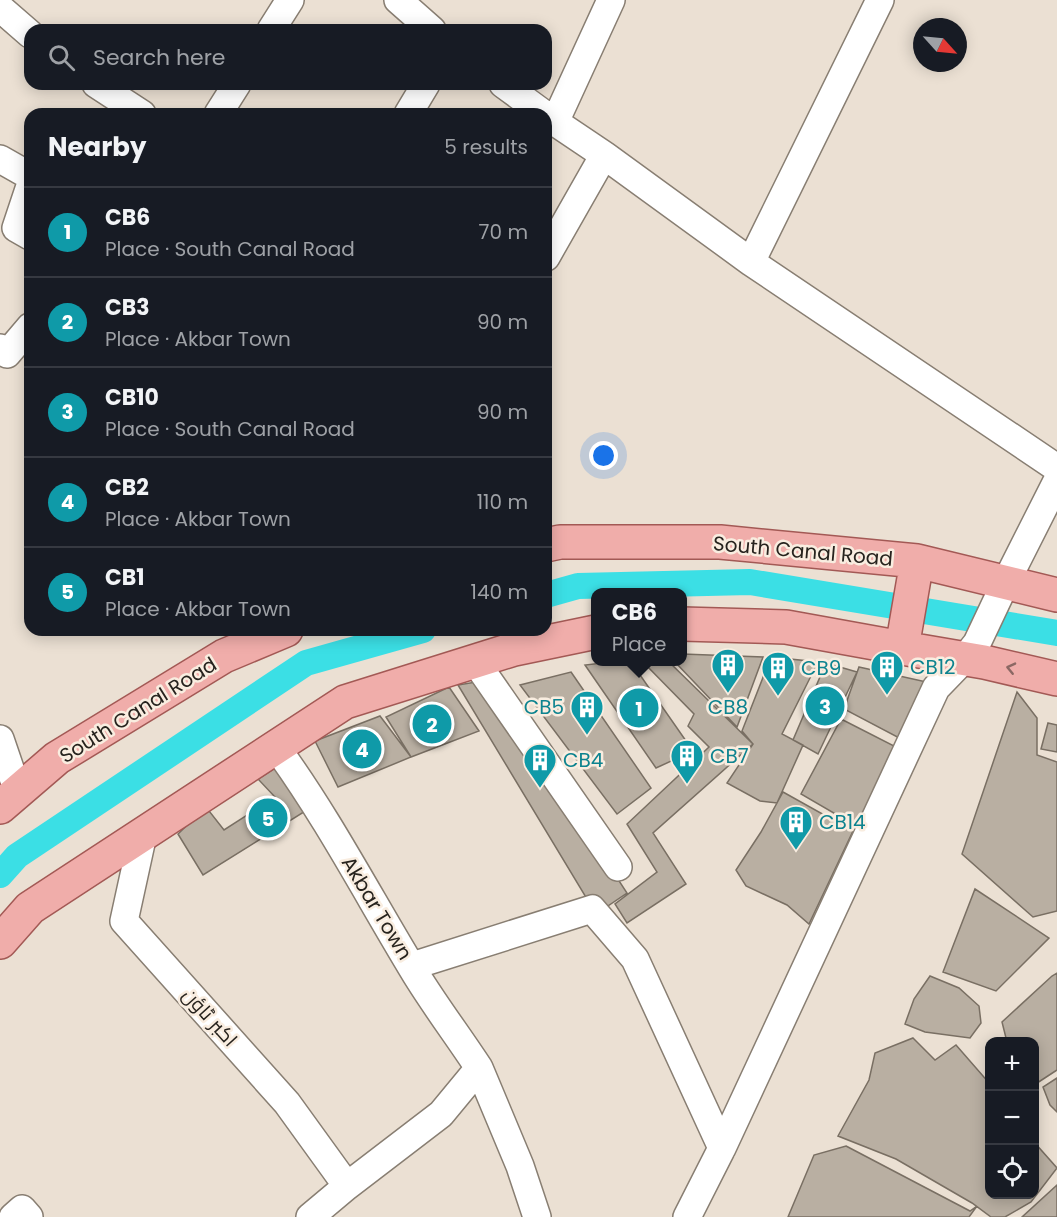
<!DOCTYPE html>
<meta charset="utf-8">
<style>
:root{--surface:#171b24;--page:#20242c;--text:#f1f3f6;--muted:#9ea1a6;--line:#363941;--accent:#8c9099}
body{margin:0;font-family:Poppins,Cairo,sans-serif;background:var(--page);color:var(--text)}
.controls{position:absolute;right:18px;bottom:18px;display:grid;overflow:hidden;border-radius:12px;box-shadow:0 3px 15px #0003}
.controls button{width:54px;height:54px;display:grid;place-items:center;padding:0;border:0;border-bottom:2px solid var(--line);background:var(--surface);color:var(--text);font:30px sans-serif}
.compass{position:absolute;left:913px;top:18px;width:54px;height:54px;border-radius:50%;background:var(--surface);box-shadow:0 3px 15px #0003;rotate:117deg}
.you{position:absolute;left:604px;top:456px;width:21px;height:21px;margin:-15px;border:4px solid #fff;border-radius:50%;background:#1a73e8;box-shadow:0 0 0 9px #1a73e833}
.badge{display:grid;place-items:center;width:39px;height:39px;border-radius:50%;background:var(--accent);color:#fff;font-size:20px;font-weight:700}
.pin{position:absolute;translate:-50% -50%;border:3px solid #fff;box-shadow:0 2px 6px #0006}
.popup{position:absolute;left:591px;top:588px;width:96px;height:78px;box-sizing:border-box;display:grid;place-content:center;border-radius:12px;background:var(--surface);filter:drop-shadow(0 2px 4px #0005);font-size:20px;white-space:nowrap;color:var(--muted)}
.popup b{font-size:22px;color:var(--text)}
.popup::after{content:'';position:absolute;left:50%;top:100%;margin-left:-12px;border:12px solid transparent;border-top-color:var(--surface)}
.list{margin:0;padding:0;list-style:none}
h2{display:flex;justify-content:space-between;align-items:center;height:78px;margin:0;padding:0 24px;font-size:26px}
h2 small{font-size:20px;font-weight:400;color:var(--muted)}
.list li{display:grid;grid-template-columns:39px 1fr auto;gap:18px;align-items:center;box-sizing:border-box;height:90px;padding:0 24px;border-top:2px solid var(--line)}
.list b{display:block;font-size:22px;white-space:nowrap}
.list p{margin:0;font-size:20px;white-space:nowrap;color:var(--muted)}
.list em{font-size:20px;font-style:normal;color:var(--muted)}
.icon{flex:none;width:33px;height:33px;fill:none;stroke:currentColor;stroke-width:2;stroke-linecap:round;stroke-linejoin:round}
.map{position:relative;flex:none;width:1057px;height:1217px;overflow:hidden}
.search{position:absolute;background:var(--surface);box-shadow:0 3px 15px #0003;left:24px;top:24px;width:528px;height:66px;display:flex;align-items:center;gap:15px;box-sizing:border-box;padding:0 21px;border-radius:18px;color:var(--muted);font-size:22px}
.panel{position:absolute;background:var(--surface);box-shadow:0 3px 15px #0003;left:24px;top:108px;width:528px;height:528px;border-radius:18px}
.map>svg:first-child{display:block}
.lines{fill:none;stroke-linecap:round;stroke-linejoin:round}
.canal{stroke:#3bdfe5;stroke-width:26}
.building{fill:#b9afa2;stroke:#796f63;stroke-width:1.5}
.minor-casing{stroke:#887e72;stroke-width:30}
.major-casing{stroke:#a35955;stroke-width:36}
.minor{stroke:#fff;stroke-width:27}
.major{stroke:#f0adaa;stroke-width:33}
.oneway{stroke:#8c6864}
.labels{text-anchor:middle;stroke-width:5;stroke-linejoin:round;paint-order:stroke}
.street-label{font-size:20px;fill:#27231e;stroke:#f9ede0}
.culture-label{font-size:20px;fill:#0d838f;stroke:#f9ede0;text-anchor:start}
</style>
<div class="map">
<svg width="1057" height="1217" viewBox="0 0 1057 1217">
<rect width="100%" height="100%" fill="#ebe0d3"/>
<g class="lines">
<path class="canal" d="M 546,595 L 578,586 L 750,582 L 1057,633
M 0,875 L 17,856 L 306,663 L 423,630"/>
</g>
<path class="building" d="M 682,654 L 763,657 L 737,727 L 675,662 L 682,662 Z
M 771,657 L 818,662 L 782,734 L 803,745 L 777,803 L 760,801 L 727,783 L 753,744 L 742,731 Z
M 611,662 L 631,662 L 693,751 L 656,768 L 585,665 Z
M 643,662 L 669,662 L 753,744 L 653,833 L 686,884 L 627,923 L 615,904 L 657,872 L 627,824 L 709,747 L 688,726 L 694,714 Z
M 826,663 L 857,672 L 818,754 L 793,740 Z
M 859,667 L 931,683 L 903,740 L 844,709 Z
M 571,672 L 651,788 L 617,814 L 520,685 Z
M 488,680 L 627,893 L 596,914 L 458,685 Z
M 449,687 L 479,731 L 411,757 L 386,717 Z
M 1017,692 L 1037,718 L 1037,755 L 1057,762 L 1057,911 L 1033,917 L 962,854 Z
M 380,716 L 411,757 L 338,787 L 315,741 Z
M 841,719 L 898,748 L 856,826 L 801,794 Z
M 1048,723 L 1057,725 L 1057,752 L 1041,749 Z
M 286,761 L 315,805 L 203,875 L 178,834 L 206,807 L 224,830 L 275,797 L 258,779 Z
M 783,792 L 853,831 L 809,924 L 787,905 L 746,886 L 736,870 L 761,832 Z
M 975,889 L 1049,938 L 996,991 L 943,972 Z
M 1057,973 L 1057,1070 L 1034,1085 L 1034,1042 L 1007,1042 L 1002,1022 L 1052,976 Z
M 930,976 L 959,988 L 979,1006 L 981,1023 L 970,1038 L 925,1032 L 905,1024 L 914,999 Z
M 913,1038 L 935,1060 L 956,1045 L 990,1084 L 990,1194 L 1034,1194 L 1034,1142 L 1057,1168 L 1031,1202 L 1005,1217 L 991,1217 L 972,1203 L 896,1159 L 838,1136 L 869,1080 L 875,1053 Z
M 1057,1078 L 1057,1112 L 1050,1105 L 1043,1087 Z
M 846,1146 L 970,1211 L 977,1206 L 969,1217 L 788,1217 L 814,1155 Z
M 1057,1185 L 1057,1217 L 1022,1217 Z"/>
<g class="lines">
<g class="minor-casing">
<path id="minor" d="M 398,0 L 432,30
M 0,8 L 30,34
M 271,30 L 290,0
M 96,84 L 142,114
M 503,84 L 544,114
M 218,114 L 237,84
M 408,114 L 426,84
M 546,116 L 604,155 L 751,262 L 1057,468
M 555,122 L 611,0
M 0,159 L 30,176
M 30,186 L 16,228 L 30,236
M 546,257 L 604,155
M 751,262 L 880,0
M 0,348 L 7,354 L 30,327
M 475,661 L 618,867
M 0,739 L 18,792
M 276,747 C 330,821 372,903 420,981 C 439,1011 460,1039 479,1068 L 441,1114 L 347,1186 L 310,1217
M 143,834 L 124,921 L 287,1103 L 347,1186
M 412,966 L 592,909 L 635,959 L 722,1148
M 479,1068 L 520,1166 L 537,1217
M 13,1217 L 22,1209 L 29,1217
M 687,1217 L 722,1148 L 936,688 L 965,658 L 977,643 L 1003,588 L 1057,481"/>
</g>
<g class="major-casing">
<path id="major" d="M 546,545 L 560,542 L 720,542 L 917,561 L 1057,595
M 682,624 L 786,627 L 902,648 L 984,662 L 1057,679
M 902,648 L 917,561
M 0,807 L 57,758 L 224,656 L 286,630
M 0,942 L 30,908 L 345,702 L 514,649 L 596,632"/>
</g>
<use href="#minor" class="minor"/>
<use href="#major" class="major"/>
</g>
<defs><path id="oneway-chevron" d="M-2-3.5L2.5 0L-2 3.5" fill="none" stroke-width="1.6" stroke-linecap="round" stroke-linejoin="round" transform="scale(1.5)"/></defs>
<use class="oneway" href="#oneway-chevron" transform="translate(1011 668) rotate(-167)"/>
<defs>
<g id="building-pin" transform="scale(1.725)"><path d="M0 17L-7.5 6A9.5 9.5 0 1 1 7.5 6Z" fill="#0f9aa8" stroke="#f9ede0"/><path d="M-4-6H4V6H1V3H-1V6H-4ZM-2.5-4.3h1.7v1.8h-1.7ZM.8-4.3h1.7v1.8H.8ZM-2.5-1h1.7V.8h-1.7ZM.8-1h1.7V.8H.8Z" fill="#fff"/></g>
</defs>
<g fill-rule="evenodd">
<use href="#building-pin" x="728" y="665"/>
<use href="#building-pin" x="887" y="667"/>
<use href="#building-pin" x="778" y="668"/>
<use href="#building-pin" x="587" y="707"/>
<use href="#building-pin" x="687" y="756"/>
<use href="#building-pin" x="540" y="760"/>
<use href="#building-pin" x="796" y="822"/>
</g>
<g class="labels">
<g class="street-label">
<text transform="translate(803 551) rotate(5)" y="7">South Canal Road</text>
<text transform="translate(138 710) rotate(-32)" y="7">South Canal Road</text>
<text transform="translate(377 908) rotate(59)" y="7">Akbar Town</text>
<text transform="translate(210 1017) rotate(48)" y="7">اکبر ٹاؤن</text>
</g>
<g class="culture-label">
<text x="910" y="674">CB12</text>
<text x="801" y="675">CB9</text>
<text x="564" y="714" text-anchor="end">CB5</text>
<text x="728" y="714" text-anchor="middle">CB8</text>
<text x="710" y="763">CB7</text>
<text x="563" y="767">CB4</text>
<text x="819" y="829">CB14</text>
</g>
</g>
</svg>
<div class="controls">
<button>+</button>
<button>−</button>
<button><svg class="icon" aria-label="locate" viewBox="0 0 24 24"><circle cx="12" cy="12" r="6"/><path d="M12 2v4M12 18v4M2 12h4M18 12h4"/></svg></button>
</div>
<svg class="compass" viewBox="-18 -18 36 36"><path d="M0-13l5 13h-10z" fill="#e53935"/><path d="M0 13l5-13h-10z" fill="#9ea1a6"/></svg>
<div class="you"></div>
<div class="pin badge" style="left:639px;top:708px;background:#0f9aa8">1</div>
<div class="popup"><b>CB6</b>Place</div>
<div class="pin badge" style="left:432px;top:724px;background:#0f9aa8">2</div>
<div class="pin badge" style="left:825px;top:706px;background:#0f9aa8">3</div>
<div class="pin badge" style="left:362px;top:749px;background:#0f9aa8">4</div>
<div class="pin badge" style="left:268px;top:818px;background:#0f9aa8">5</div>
<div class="search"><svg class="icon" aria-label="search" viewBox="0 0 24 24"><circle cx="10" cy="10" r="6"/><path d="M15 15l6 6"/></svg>Search here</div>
<section class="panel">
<h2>Nearby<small>5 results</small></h2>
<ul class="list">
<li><span class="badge" style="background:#0f9aa8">1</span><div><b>CB6</b><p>Place · South Canal Road</p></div><em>70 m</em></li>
<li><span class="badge" style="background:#0f9aa8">2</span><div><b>CB3</b><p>Place · Akbar Town</p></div><em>90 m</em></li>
<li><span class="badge" style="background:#0f9aa8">3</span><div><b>CB10</b><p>Place · South Canal Road</p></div><em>90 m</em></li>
<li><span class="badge" style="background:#0f9aa8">4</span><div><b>CB2</b><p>Place · Akbar Town</p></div><em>110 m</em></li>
<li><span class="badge" style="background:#0f9aa8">5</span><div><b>CB1</b><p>Place · Akbar Town</p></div><em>140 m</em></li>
</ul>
</section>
</div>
